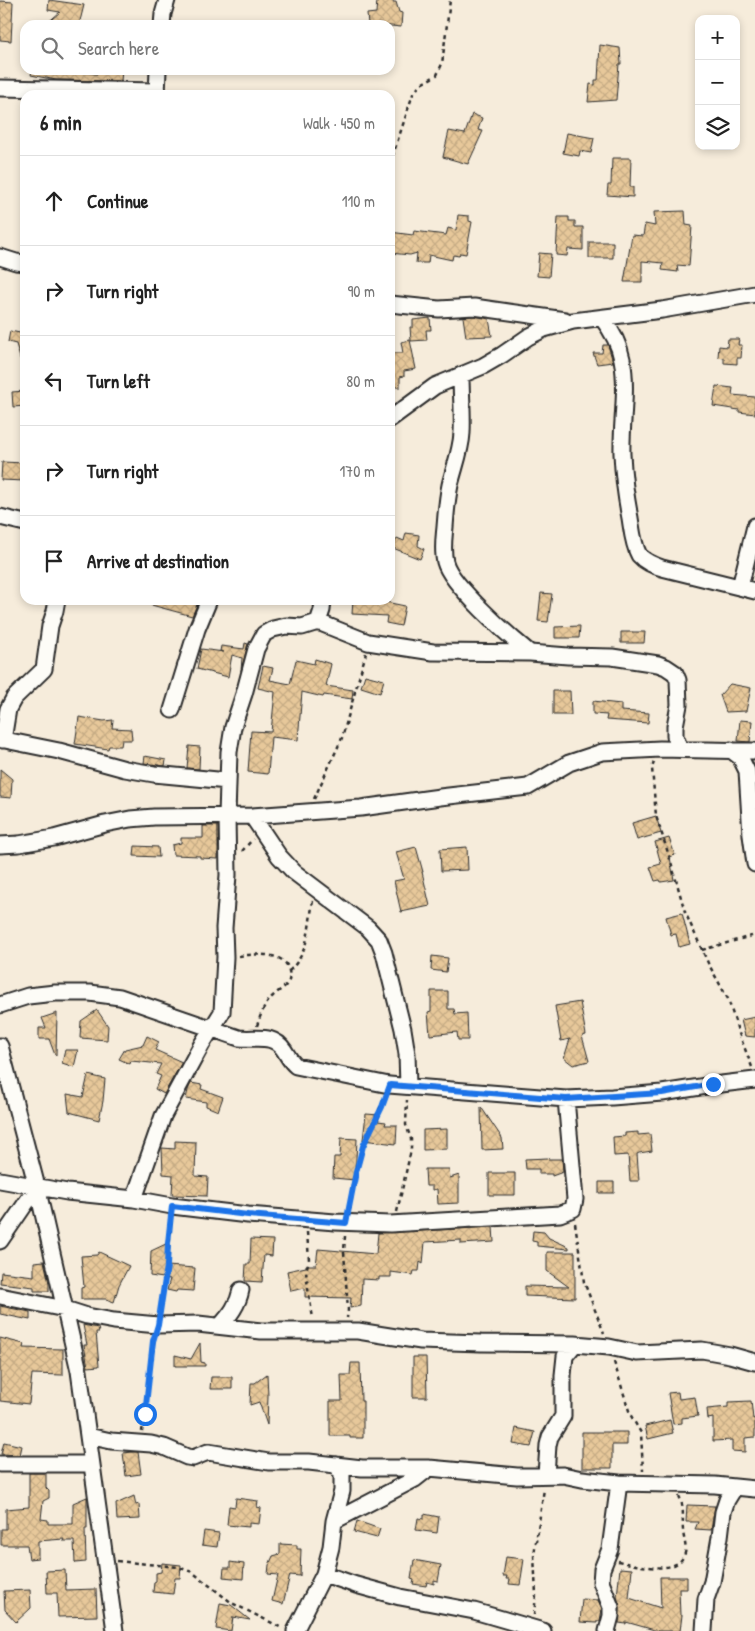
<!DOCTYPE html>
<meta charset="utf-8">
<style>
:root{--surface:#fff;--page:#f2f2f2;--text:#222;--muted:#767676;--line:#e0e0e0}
body{margin:0;font-family:"Patrick Hand",sans-serif;background:var(--page);color:var(--text)}
.controls{position:absolute;right:15px;top:15px;display:grid;overflow:hidden;border-radius:10px;box-shadow:0 2px 8px #0003}
.controls button{width:45px;height:45px;display:grid;place-items:center;padding:0;border:0;border-bottom:1px solid var(--line);background:var(--surface);color:var(--text);font:25px sans-serif}
.stop{position:absolute;width:15px;height:15px;margin:-11px;border:4px solid #1a73e8;border-radius:50%;background:#fff}
.stop.end{background:#1a73e8;border-color:#fff;box-shadow:0 1px 5px #0008}
.list{margin:0;padding:0;list-style:none}
h2{display:flex;justify-content:space-between;align-items:center;height:65px;margin:0;padding:0 20px;font-size:21px}
h2 small{font-size:16px;font-weight:400;color:var(--muted)}
.list li{display:grid;grid-template-columns:32px 1fr auto;gap:15px;align-items:center;box-sizing:border-box;height:90px;padding:0 20px;border-top:1px solid var(--line)}
.list b{display:block;font-size:19px;white-space:nowrap}
.list em{font-size:16px;font-style:normal;color:var(--muted)}
.icon{flex:none;width:28px;height:28px;fill:none;stroke:currentColor;stroke-width:2;stroke-linecap:round;stroke-linejoin:round}
.map{position:relative;flex:none;width:755px;height:1631px;overflow:hidden}
.search{position:absolute;background:var(--surface);box-shadow:0 2px 8px #0003;left:20px;top:20px;width:375px;height:55px;display:flex;align-items:center;gap:12px;box-sizing:border-box;padding:0 18px;border-radius:15px;color:var(--muted);font-size:19px}
.panel{position:absolute;background:var(--surface);box-shadow:0 2px 8px #0003;left:20px;top:90px;width:375px;height:515px;border-radius:15px}
.map>svg:first-child{display:block}
.building{fill:url(#building-cross-hatch);stroke:#2b2b2b}
.lines{fill:none;stroke-linecap:round;stroke-linejoin:round}
.minor-casing{stroke:#2b2b2b;stroke-width:19}
.path{stroke:#2b2b2b;stroke-width:2.5;stroke-dasharray:4 4;stroke-linecap:butt}
.minor{stroke:#fdfcf7;stroke-width:15}
.route{stroke:#1a73e8;stroke-width:6}
</style>
<div class="map">
<svg width="755" height="1631" viewBox="0 0 755 1631">
<defs>
<pattern id="building-cross-hatch" width="8" height="8" patternUnits="userSpaceOnUse" patternTransform="scale(1.25)"><rect width="8" height="8" fill="#e7c89a"/><path d="M0 0l8 8M0 8l8-8" fill="none" stroke="#c6ac85"/></pattern>
</defs>
<rect width="100%" height="100%" fill="#f6ecdb"/>
<filter id="ink" filterUnits="userSpaceOnUse"><feTurbulence type="fractalNoise" baseFrequency=".02" numOctaves="2"/><feDisplacementMap in="SourceGraphic" scale="10" xChannelSelector="R" yChannelSelector="G"/><feConvolveMatrix kernelMatrix="1 2 1 2 8 2 1 2 1" color-interpolation-filters="sRGB"/></filter>
<g filter="url(#ink)">
<path class="building" d="M 49,0 L 84,5 L 79,25 L 45,25 L 60,12 L 48,10 Z
M 377,0 L 393,0 L 393,2 L 396,2 L 399,12 L 402,13 L 401,27 L 381,25 L 381,23 L 368,24 L 367,14 L 376,13 Z
M 0,1 L 13,2 L 11,41 L 0,40 Z
M 600,45 L 620,48 L 621,64 L 619,64 L 616,100 L 588,102 L 590,84 L 595,85 L 595,80 L 598,80 Z
M 32,70 L 66,70 L 97,74 L 97,70 L 122,70 L 121,81 L 56,80 L 31,75 Z
M 472,114 L 482,118 L 478,130 L 483,131 L 468,164 L 443,157 L 449,131 L 465,134 Z
M 567,133 L 594,138 L 591,153 L 580,151 L 579,156 L 563,153 Z
M 612,158 L 631,158 L 630,187 L 633,187 L 633,197 L 607,195 L 608,185 L 611,185 Z
M 685,211 L 686,225 L 692,226 L 689,266 L 677,265 L 678,272 L 662,270 L 663,263 L 642,261 L 642,282 L 624,282 L 632,235 L 643,236 L 645,224 L 655,226 L 654,212 Z
M 458,215 L 469,216 L 469,221 L 472,222 L 466,254 L 460,253 L 459,256 L 453,255 L 452,260 L 429,255 L 428,263 L 416,263 L 417,253 L 410,255 L 390,253 L 390,232 L 413,235 L 414,231 L 446,235 L 448,228 L 456,230 Z
M 558,217 L 569,217 L 569,221 L 575,221 L 575,227 L 583,227 L 583,250 L 568,249 L 567,256 L 556,255 Z
M 589,242 L 613,242 L 613,258 L 589,258 Z
M 539,253 L 551,254 L 549,277 L 537,276 Z
M 474,316 L 489,319 L 492,336 L 466,337 L 463,317 Z
M 430,318 L 431,330 L 426,330 L 427,340 L 411,341 L 410,327 L 413,327 L 413,320 Z
M 10,331 L 25,334 L 25,364 L 22,365 L 16,344 L 8,342 Z
M 728,339 L 739,339 L 738,345 L 742,345 L 741,358 L 737,358 L 737,364 L 724,363 L 724,358 L 718,357 L 719,346 L 727,347 Z
M 410,340 L 416,369 L 404,371 L 404,376 L 400,377 L 400,387 L 390,387 L 390,353 L 403,353 L 401,342 Z
M 603,345 L 608,345 L 613,362 L 597,364 L 593,353 L 602,353 Z
M 716,386 L 733,388 L 732,395 L 755,397 L 755,414 L 739,412 L 739,410 L 713,406 Z
M 25,391 L 25,406 L 13,407 L 12,392 Z
M 2,462 L 25,463 L 25,481 L 1,480 Z
M 406,533 L 419,535 L 418,546 L 424,549 L 420,559 L 393,548 L 397,538 L 404,541 Z
M 541,593 L 552,594 L 548,622 L 538,621 Z
M 145,600 L 199,600 L 192,616 L 144,603 Z
M 353,600 L 376,600 L 405,606 L 401,626 L 386,623 L 387,616 L 352,614 Z
M 580,626 L 579,638 L 555,638 L 555,627 Z
M 621,632 L 645,632 L 644,643 L 621,643 Z
M 245,643 L 248,644 L 241,671 L 242,658 L 232,655 L 228,677 L 197,669 L 201,649 L 224,652 L 220,651 L 221,646 L 244,649 Z
M 315,659 L 331,664 L 326,686 L 353,690 L 352,699 L 324,695 L 323,697 L 302,692 L 298,740 L 271,737 L 268,774 L 248,772 L 251,731 L 271,732 L 275,692 L 258,688 L 263,666 L 273,668 L 270,680 L 290,684 L 296,660 L 314,664 Z
M 365,675 L 384,680 L 380,693 L 361,687 Z
M 730,684 L 751,688 L 746,711 L 726,712 L 720,695 Z
M 553,691 L 570,691 L 571,715 L 553,715 Z
M 593,701 L 621,704 L 621,711 L 649,713 L 648,723 L 606,720 L 607,715 L 593,714 Z
M 79,717 L 104,721 L 113,720 L 112,728 L 131,729 L 132,740 L 122,740 L 121,746 L 109,746 L 108,749 L 75,744 Z
M 740,720 L 752,721 L 750,742 L 738,741 Z
M 189,746 L 200,747 L 199,769 L 187,768 Z
M 145,756 L 166,760 L 165,766 L 144,763 Z
M 0,769 L 12,779 L 11,798 L 0,797 Z
M 656,816 L 661,833 L 637,840 L 632,823 Z
M 203,826 L 218,826 L 218,859 L 200,858 L 200,856 L 173,855 L 172,845 L 181,843 L 181,838 L 203,838 Z
M 669,838 L 675,855 L 670,857 L 674,880 L 661,882 L 660,880 L 655,881 L 650,867 L 661,864 L 655,842 Z
M 135,846 L 158,847 L 159,857 L 134,856 Z
M 416,847 L 423,872 L 422,872 L 430,906 L 401,912 L 394,881 L 404,879 L 396,852 Z
M 467,847 L 468,870 L 441,871 L 440,849 Z
M 682,913 L 690,944 L 679,947 L 676,934 L 671,935 L 666,917 Z
M 432,956 L 448,958 L 446,972 L 431,970 Z
M 431,991 L 448,991 L 448,1009 L 454,1009 L 455,1014 L 467,1013 L 468,1040 L 458,1040 L 457,1032 L 430,1035 L 428,1012 L 431,1011 Z
M 580,1002 L 586,1035 L 582,1036 L 589,1061 L 573,1065 L 564,1058 L 570,1039 L 561,1041 L 555,1006 Z
M 97,1010 L 108,1026 L 107,1040 L 80,1038 L 81,1021 Z
M 57,1013 L 56,1055 L 55,1055 L 49,1039 L 39,1039 L 39,1028 L 46,1028 L 42,1018 Z
M 755,1017 L 755,1037 L 745,1036 L 741,1020 Z
M 147,1036 L 159,1042 L 155,1050 L 182,1062 L 164,1094 L 155,1089 L 161,1076 L 156,1074 L 161,1064 L 131,1061 L 130,1064 L 119,1059 L 125,1049 L 143,1045 Z
M 65,1050 L 78,1050 L 74,1067 L 62,1063 Z
M 88,1075 L 105,1079 L 103,1101 L 99,1120 L 69,1112 L 67,1094 L 83,1097 Z
M 191,1083 L 202,1085 L 201,1089 L 223,1097 L 218,1111 L 206,1106 L 206,1102 L 186,1099 L 188,1090 Z
M 481,1107 L 502,1138 L 503,1149 L 482,1150 Z
M 366,1114 L 379,1115 L 378,1121 L 386,1122 L 385,1125 L 397,1125 L 396,1144 L 363,1140 Z
M 447,1129 L 447,1149 L 423,1150 L 423,1130 Z
M 638,1132 L 638,1135 L 650,1134 L 652,1151 L 639,1153 L 637,1154 L 639,1181 L 630,1181 L 628,1155 L 614,1156 L 613,1137 L 625,1136 L 625,1133 Z
M 341,1138 L 357,1139 L 355,1180 L 333,1178 L 334,1157 L 340,1157 Z
M 175,1141 L 196,1142 L 195,1176 L 208,1177 L 207,1196 L 172,1195 L 173,1175 L 163,1174 L 162,1148 L 175,1149 Z
M 548,1158 L 548,1159 L 562,1159 L 563,1172 L 552,1176 L 552,1174 L 539,1174 L 539,1169 L 526,1169 L 525,1159 Z
M 425,1169 L 449,1169 L 450,1178 L 459,1175 L 459,1203 L 438,1204 L 437,1189 L 432,1190 L 432,1186 L 426,1186 Z
M 489,1173 L 515,1173 L 515,1195 L 489,1195 Z
M 599,1182 L 614,1182 L 614,1193 L 599,1193 Z
M 493,1227 L 494,1242 L 461,1244 L 461,1240 L 425,1242 L 423,1264 L 420,1262 L 419,1271 L 414,1271 L 413,1275 L 391,1272 L 391,1277 L 379,1277 L 379,1280 L 362,1279 L 361,1306 L 350,1308 L 351,1298 L 305,1297 L 305,1288 L 291,1291 L 287,1271 L 306,1267 L 306,1265 L 316,1265 L 318,1249 L 376,1254 L 378,1233 Z
M 533,1231 L 544,1232 L 549,1238 L 569,1247 L 569,1249 L 537,1246 L 537,1242 L 532,1241 Z
M 251,1239 L 273,1240 L 272,1256 L 264,1255 L 262,1282 L 245,1281 L 246,1264 L 250,1264 Z
M 168,1243 L 167,1266 L 195,1268 L 193,1291 L 177,1290 L 176,1292 L 167,1290 L 170,1279 L 150,1276 L 151,1251 Z
M 99,1252 L 129,1266 L 119,1285 L 114,1302 L 106,1299 L 81,1299 L 81,1288 L 84,1287 L 81,1256 L 97,1255 Z
M 547,1252 L 575,1252 L 575,1298 L 525,1296 L 525,1286 L 569,1287 L 547,1271 Z
M 44,1261 L 49,1283 L 49,1291 L 34,1291 L 34,1287 L 0,1283 L 1,1272 L 34,1276 L 34,1262 Z
M 0,1306 L 30,1312 L 30,1320 L 0,1314 Z
M 83,1325 L 98,1328 L 99,1332 L 96,1332 L 99,1366 L 88,1367 L 84,1345 L 87,1345 Z
M 0,1338 L 24,1344 L 23,1348 L 63,1349 L 63,1375 L 32,1374 L 29,1404 L 0,1401 Z
M 200,1343 L 201,1362 L 205,1363 L 205,1366 L 175,1366 L 175,1355 L 191,1359 Z
M 413,1357 L 426,1357 L 427,1397 L 413,1397 Z
M 351,1363 L 360,1363 L 361,1401 L 363,1401 L 363,1438 L 350,1438 L 350,1436 L 330,1436 L 330,1401 L 342,1401 L 341,1375 L 350,1375 Z
M 267,1374 L 268,1396 L 267,1425 L 259,1402 L 250,1405 L 251,1383 L 255,1383 Z
M 211,1377 L 232,1377 L 232,1389 L 210,1389 Z
M 678,1392 L 679,1399 L 695,1397 L 698,1416 L 682,1418 L 682,1423 L 673,1424 L 668,1393 Z
M 751,1401 L 753,1419 L 755,1418 L 755,1437 L 745,1438 L 745,1452 L 732,1451 L 732,1440 L 713,1441 L 713,1418 L 708,1419 L 707,1409 L 728,1407 L 728,1402 Z
M 670,1420 L 673,1433 L 648,1439 L 645,1426 Z
M 516,1428 L 535,1432 L 531,1447 L 513,1444 Z
M 582,1432 L 627,1432 L 627,1445 L 612,1445 L 612,1468 L 582,1468 Z
M 4,1442 L 22,1446 L 20,1455 L 1,1454 Z
M 133,1452 L 138,1452 L 141,1474 L 126,1476 L 123,1453 Z
M 29,1473 L 46,1473 L 46,1488 L 49,1491 L 49,1498 L 43,1501 L 41,1519 L 48,1520 L 48,1524 L 73,1524 L 73,1503 L 87,1497 L 87,1529 L 85,1529 L 86,1562 L 75,1563 L 74,1541 L 63,1541 L 64,1539 L 38,1541 L 38,1558 L 29,1559 L 27,1545 L 1,1545 L 1,1529 L 6,1529 L 6,1509 L 29,1507 Z
M 134,1496 L 136,1505 L 139,1504 L 140,1519 L 117,1520 L 116,1504 Z
M 236,1498 L 258,1501 L 257,1507 L 261,1508 L 259,1524 L 249,1523 L 249,1527 L 227,1525 L 229,1506 L 235,1507 Z
M 687,1505 L 715,1506 L 711,1530 L 695,1529 L 698,1522 L 686,1522 Z
M 424,1514 L 439,1517 L 437,1533 L 416,1530 L 418,1518 L 424,1519 Z
M 357,1521 L 380,1529 L 377,1538 L 354,1532 Z
M 204,1531 L 219,1533 L 217,1547 L 202,1545 Z
M 280,1544 L 297,1545 L 297,1549 L 301,1549 L 300,1576 L 290,1575 L 283,1604 L 272,1601 L 278,1575 L 268,1574 L 269,1565 L 273,1556 L 280,1554 Z
M 506,1557 L 524,1559 L 520,1585 L 509,1584 L 510,1579 L 506,1579 L 507,1576 L 503,1576 Z
M 414,1560 L 441,1565 L 438,1581 L 434,1580 L 434,1584 L 427,1582 L 426,1586 L 413,1584 L 414,1580 L 411,1579 Z
M 230,1562 L 244,1564 L 243,1579 L 223,1577 L 224,1568 L 230,1568 Z
M 162,1563 L 181,1565 L 180,1578 L 175,1578 L 173,1594 L 153,1592 L 154,1582 L 156,1581 L 156,1573 L 161,1572 Z
M 620,1568 L 632,1569 L 629,1598 L 661,1608 L 660,1577 L 687,1577 L 687,1589 L 679,1589 L 680,1615 L 682,1615 L 680,1631 L 658,1631 L 626,1622 L 626,1624 L 619,1623 L 620,1607 L 617,1597 Z
M 65,1570 L 66,1590 L 96,1589 L 97,1616 L 58,1617 L 57,1593 L 47,1593 L 46,1571 Z
M 30,1590 L 31,1608 L 16,1622 L 5,1610 L 4,1591 Z
M 582,1599 L 598,1600 L 602,1609 L 600,1621 L 597,1621 L 597,1623 L 580,1622 Z
M 220,1603 L 231,1605 L 250,1620 L 233,1617 L 231,1631 L 216,1629 Z"/>
<g class="lines">
<g class="minor-casing">
<path id="minor" d="M 162,25 L 163,14 L 167,0
M 0,88 L 157,91
M 157,95 L 158,70
M 0,257 L 16,262 L 25,263
M 390,304 L 439,309 L 474,307 L 565,320
M 602,318 C 612,331 619,343 622,359 C 628,390 621,422 622,454 C 623,475 626,497 630,518 C 632,530 633,544 639,555 C 645,562 653,565 662,568 L 755,591
M 461,375 C 461,394 463,414 462,433 C 461,451 454,468 450,485 C 447,499 446,513 445,527 C 444,538 442,550 445,562 C 451,585 510,637 530,653
M 390,419 L 435,386 L 483,366 L 502,355 L 528,337 L 544,329 L 573,321 L 662,310 L 755,294
M 0,517 L 25,523
M 740,587 L 755,526
M 318,622 L 368,642 L 433,652 L 530,653 L 568,656 L 612,657 L 658,664 L 666,667 L 675,673 L 678,680 L 679,705 L 675,726 L 675,736 L 680,749
M 172,710 L 197,629 L 209,600
M 0,739 L 59,751 L 125,769 L 154,774 L 228,781
M 3,740 L 8,709 L 14,698 L 44,669 L 50,626 L 55,611 L 57,600
M 731,750 L 740,757 L 747,771 L 751,835 L 755,864
M 252,816 L 279,856 L 294,872 L 368,928 L 379,940 L 384,953 L 403,1029 L 407,1054 L 408,1086
M 0,845 L 19,844 L 54,838 L 105,824 L 130,819 L 154,817 L 252,816 L 361,808 L 440,797 L 528,787 L 569,763 L 602,752 L 660,749 L 755,751
M 0,1005 L 28,996 L 55,993 L 90,993 L 120,997 L 239,1038 C 256,1040 273,1033 284,1050 C 288,1056 290,1061 296,1066 L 389,1085 L 566,1099 L 612,1097 L 662,1093 L 713,1085 L 755,1080
M 0,1046 L 37,1187 L 79,1371 L 115,1631
M 0,1180 L 67,1192 L 134,1199 L 172,1206 L 248,1215 L 335,1222 L 390,1224 L 560,1214 L 573,1209 L 575,1199 L 566,1099
M 134,1199 L 163,1116 L 202,1044 L 222,1012 L 225,957 L 224,928 L 228,875 L 227,816 L 229,752 L 233,727 L 244,694 L 256,649 L 264,634 L 273,629 L 286,626 L 302,627 L 318,622 L 322,610 L 323,600
M 0,1241 L 37,1187
M 0,1296 L 65,1309 L 87,1316 L 114,1321 L 158,1325 L 198,1324 L 261,1331 L 358,1331 L 421,1341 L 481,1343 L 575,1344 L 609,1347 L 637,1353 L 702,1350 L 730,1355 L 755,1362
M 220,1326 C 230,1315 238,1305 241,1290
M 88,1436 L 111,1441 L 151,1444 L 164,1447 L 187,1457 L 193,1458 L 208,1452 L 269,1462 L 309,1462 L 362,1468 L 429,1468 L 517,1476 L 563,1475 L 582,1479 L 619,1483 L 715,1485 L 755,1489
M 0,1464 L 92,1464
M 546,1475 L 548,1445 L 550,1437 L 563,1416 L 563,1375 L 565,1356 L 575,1344
M 334,1521 L 415,1479 L 429,1468
M 324,1574 L 356,1585 L 400,1597 L 474,1611 L 543,1631
M 295,1631 L 324,1574 L 331,1547 L 334,1521 L 342,1491 L 342,1475 L 337,1465
M 607,1631 L 611,1616 L 611,1607 L 601,1582 L 602,1569 L 610,1549 L 619,1483
M 704,1631 L 706,1599 L 712,1582 L 720,1537 L 723,1512 L 727,1500 L 735,1487"/>
</g>
<path class="path" d="M 390,164 L 413,94 L 421,84 L 437,75 L 442,64 L 450,0
M 654,762 L 652,768 L 656,816 L 671,862 L 685,912 L 708,963 L 728,999 L 738,1031 L 752,1067
M 314,799 L 342,738 L 366,653
M 242,851 L 253,839
M 702,950 L 755,935
M 239,956 C 254,954 286,951 289,971 C 290,975 290,979 288,983 C 284,988 278,991 273,996 C 265,1003 260,1016 257,1026
M 289,971 C 310,952 308,927 313,901
M 349,1209 L 356,1171 L 363,1146 L 385,1098
M 397,1212 L 411,1150 L 411,1139 L 406,1125 L 407,1100
M 575,1223 L 584,1282 L 604,1333
M 307,1232 L 309,1260 L 306,1271 L 308,1289 L 313,1318
M 345,1236 L 344,1252 L 348,1310 L 347,1318
M 160,1313 L 167,1266 L 171,1219
M 614,1362 L 630,1414 L 641,1433 L 643,1471
M 142,1432 L 154,1338
M 117,1561 L 178,1567 L 192,1572 L 232,1603 L 282,1628
M 618,1561 C 635,1565 678,1577 685,1553 C 687,1546 683,1537 683,1530 C 682,1518 685,1508 679,1496
M 534,1615 L 536,1595 L 534,1555 L 544,1489"/>
<use href="#minor" class="minor"/>
</g>
</g>
<g class="lines" filter="url(#ink)">
<path class="route" d="M 145,1414 L 153,1341 L 158,1325 L 167,1266 L 168,1243 L 172,1206 L 248,1215 L 346,1223 L 356,1172 L 363,1146 L 382,1107 L 390,1085 L 566,1099 L 662,1093 L 713,1084"/>
</g>
</svg>
<div class="controls">
<button>+</button>
<button>−</button>
<button><svg class="icon" aria-label="layers" viewBox="0 0 24 24"><path d="M12 4l9 5-9 5-9-5zM3 14l9 5 9-5"/></svg></button>
</div>
<div class="stop" style="left:145px;top:1414px"></div>
<div class="stop end" style="left:713px;top:1084px"></div>
<div class="search"><svg class="icon" aria-label="search" viewBox="0 0 24 24"><circle cx="10" cy="10" r="6"/><path d="M15 15l6 6"/></svg>Search here</div>
<section class="panel">
<h2>6 min<small>Walk · 450 m</small></h2>
<ul class="list">
<li><svg class="icon" aria-label="ahead" viewBox="0 0 24 24"><path d="M12 20V5M6 11l6-6 6 6"/></svg><div><b>Continue</b></div><em>110 m</em></li>
<li><svg class="icon" aria-label="right" viewBox="0 0 24 24"><path d="M7 20v-9h11M14 6l5 5-5 5"/></svg><div><b>Turn right</b></div><em>90 m</em></li>
<li><svg class="icon" aria-label="left" viewBox="0 0 24 24"><path d="M17 20v-9H6M10 6l-5 5 5 5"/></svg><div><b>Turn left</b></div><em>80 m</em></li>
<li><svg class="icon" aria-label="right" viewBox="0 0 24 24"><path d="M7 20v-9h11M14 6l5 5-5 5"/></svg><div><b>Turn right</b></div><em>170 m</em></li>
<li><svg class="icon" aria-label="arrive" viewBox="0 0 24 24"><path d="M6 21V4h12l-3 4 3 4H6"/></svg><div><b>Arrive at destination</b></div></li>
</ul>
</section>
</div>
